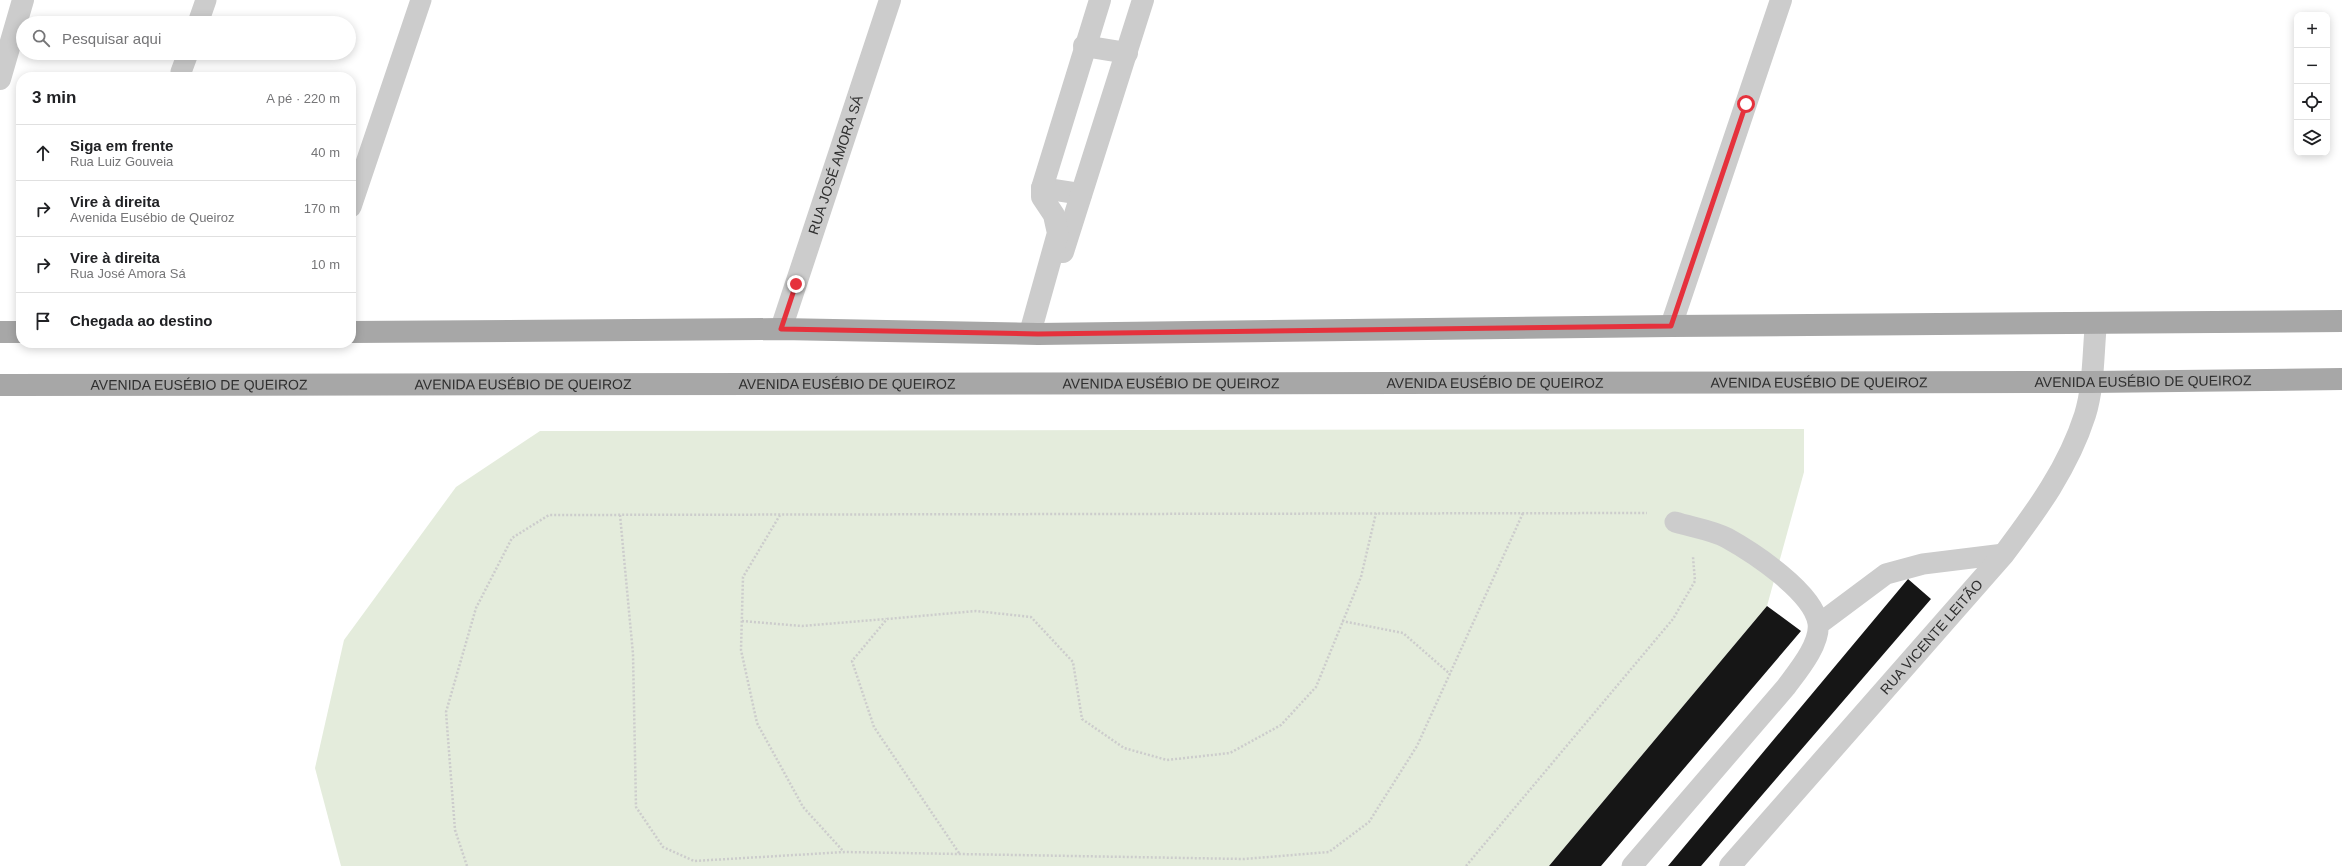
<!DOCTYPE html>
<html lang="pt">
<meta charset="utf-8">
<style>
:root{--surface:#fff;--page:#f2f2f2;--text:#202124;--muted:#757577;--line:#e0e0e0}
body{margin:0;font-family:Arial,sans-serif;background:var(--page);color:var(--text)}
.controls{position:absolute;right:12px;top:12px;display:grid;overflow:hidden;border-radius:8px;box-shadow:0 2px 10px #0003}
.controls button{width:36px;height:36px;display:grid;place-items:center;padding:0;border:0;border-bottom:1px solid var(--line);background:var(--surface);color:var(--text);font:20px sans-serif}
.stop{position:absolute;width:12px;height:12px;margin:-9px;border:3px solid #e5313c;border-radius:50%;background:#fff}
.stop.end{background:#e5313c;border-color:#fff;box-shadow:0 1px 4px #0008}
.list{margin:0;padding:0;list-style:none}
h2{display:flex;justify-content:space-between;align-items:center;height:52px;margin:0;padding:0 16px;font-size:17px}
h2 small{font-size:13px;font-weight:400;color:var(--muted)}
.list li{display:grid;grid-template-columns:26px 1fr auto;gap:12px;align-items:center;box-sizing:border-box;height:56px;padding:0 16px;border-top:1px solid var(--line)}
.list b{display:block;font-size:15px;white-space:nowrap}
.list p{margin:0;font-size:13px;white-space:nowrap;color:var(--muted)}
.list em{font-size:13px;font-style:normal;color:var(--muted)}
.icon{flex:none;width:22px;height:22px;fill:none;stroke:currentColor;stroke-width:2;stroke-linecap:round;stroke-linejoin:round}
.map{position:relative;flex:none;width:2342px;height:866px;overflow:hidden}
.search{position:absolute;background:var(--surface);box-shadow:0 2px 10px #0003;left:16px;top:16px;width:340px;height:44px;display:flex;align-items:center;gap:10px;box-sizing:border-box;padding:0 14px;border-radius:22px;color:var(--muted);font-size:15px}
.panel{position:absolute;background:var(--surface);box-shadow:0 2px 10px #0003;left:16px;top:72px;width:340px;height:276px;border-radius:16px}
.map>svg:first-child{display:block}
.green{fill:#e4ecdc}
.building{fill:#161616}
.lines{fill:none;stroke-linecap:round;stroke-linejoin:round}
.path{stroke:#ccc;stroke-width:2.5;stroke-dasharray:2 2;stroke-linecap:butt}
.lane{stroke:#ccc;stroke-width:21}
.street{stroke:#ccc;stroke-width:22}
.primary{stroke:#a7a7a7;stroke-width:22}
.route{stroke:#e5313c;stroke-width:5}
.labels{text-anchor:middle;stroke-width:4;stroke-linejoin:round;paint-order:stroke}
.street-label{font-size:14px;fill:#2f2f2f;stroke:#fff}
</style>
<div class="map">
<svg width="2342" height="866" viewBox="0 0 2342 866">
<rect width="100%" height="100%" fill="#fff"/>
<path class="green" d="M 1804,429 L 1804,472 L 1767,606 L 1549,866 L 341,866 L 315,768 L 344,640 L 456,487 L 540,431 Z"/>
<path class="building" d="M 1908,579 L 1931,599 L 1701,866 L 1668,866 Z
M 1767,606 L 1801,631 L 1601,866 L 1549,866 Z"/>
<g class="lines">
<path class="path" d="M 620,515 L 633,654 L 636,807 L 663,847 L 694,861 L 845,852 L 1244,859 L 1329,852 L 1369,822 L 1417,746 L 1523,513
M 780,515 L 743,577 L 741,650 L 757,723 L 803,807 L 844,852
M 742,621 L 802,626 L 886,619
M 1342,621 L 1403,633 L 1450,674
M 959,853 L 874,727 L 852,661 L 887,619 L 976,611 L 1031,617 L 1073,662 L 1082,719 L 1124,748 L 1167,760 L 1230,753 L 1281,725 L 1316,687 L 1361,577 L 1376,513
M 467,866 L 455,830 L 446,712 L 476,608 L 512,538 L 549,515 L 1647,513
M 1466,866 L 1673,619 L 1695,581 L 1693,557"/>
<path class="lane" d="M 198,23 L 206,0
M 182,77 L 181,72 L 188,53
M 351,207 L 421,0
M 1819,624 L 1886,574 L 1923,564 L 2004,554
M 1632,866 L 1786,687 C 1797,672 1821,644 1818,623 C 1813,592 1754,553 1727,538 C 1712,530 1691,527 1675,522"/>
<g class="street">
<path d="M 1084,46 L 1127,53"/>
<path d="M 0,79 L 23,0"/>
<path d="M 1042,188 L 1081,194"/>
<path d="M 1063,252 L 1143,0"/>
<path d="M 1671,326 L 1781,0"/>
<path id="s1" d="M 781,329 L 890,0"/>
<path d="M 1030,333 L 1058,233 L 1054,215 L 1042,197 L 1042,188 L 1100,0"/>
<path id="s2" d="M 1730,866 L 2004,554 C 2037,510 2068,468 2085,415 C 2094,386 2093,353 2096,323"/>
</g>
<g class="primary">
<path d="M 0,332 L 21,332"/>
<path d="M 351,332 L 781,329 L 1038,334 L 1671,326 L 2342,321"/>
<path id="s3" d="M 0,385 L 2091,382 L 2342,379"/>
</g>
</g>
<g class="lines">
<path class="route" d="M 796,284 L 781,329 L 1038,334 L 1671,326 L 1746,104"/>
</g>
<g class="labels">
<g class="street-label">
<text dy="5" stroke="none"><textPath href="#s1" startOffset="173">RUA JOSÉ AMORA SÁ</textPath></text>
<text dy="5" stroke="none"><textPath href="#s3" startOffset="2143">AVENIDA EUSÉBIO DE QUEIROZ</textPath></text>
<text dy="5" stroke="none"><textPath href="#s3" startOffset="1819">AVENIDA EUSÉBIO DE QUEIROZ</textPath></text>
<text dy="5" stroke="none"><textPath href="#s3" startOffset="1495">AVENIDA EUSÉBIO DE QUEIROZ</textPath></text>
<text dy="5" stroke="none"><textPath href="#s3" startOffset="847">AVENIDA EUSÉBIO DE QUEIROZ</textPath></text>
<text dy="5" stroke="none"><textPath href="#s3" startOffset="1171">AVENIDA EUSÉBIO DE QUEIROZ</textPath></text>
<text dy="5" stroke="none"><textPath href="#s3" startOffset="199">AVENIDA EUSÉBIO DE QUEIROZ</textPath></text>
<text dy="5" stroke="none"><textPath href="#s3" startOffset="523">AVENIDA EUSÉBIO DE QUEIROZ</textPath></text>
<text dy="5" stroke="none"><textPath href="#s2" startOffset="305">RUA VICENTE LEITÃO</textPath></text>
</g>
</g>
</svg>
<div class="controls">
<button>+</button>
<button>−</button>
<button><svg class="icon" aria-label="locate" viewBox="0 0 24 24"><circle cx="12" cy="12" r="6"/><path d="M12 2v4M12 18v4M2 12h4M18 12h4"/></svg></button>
<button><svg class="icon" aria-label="layers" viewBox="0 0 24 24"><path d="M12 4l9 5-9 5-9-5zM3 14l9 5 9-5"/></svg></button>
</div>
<div class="stop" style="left:1746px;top:104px"></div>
<div class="stop end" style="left:796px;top:284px"></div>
<div class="search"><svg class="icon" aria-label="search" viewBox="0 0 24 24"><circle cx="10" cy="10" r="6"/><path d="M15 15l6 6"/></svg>Pesquisar aqui</div>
<section class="panel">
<h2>3 min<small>A pé · 220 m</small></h2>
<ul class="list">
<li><svg class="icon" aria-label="ahead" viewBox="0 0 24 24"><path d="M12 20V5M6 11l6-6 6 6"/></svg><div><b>Siga em frente</b><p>Rua Luiz Gouveia</p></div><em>40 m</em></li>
<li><svg class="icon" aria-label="right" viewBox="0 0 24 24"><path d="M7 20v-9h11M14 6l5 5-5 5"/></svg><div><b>Vire à direita</b><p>Avenida Eusébio de Queiroz</p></div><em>170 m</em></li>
<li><svg class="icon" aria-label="right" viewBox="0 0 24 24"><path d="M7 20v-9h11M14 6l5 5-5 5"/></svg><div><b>Vire à direita</b><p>Rua José Amora Sá</p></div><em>10 m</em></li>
<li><svg class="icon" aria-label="arrive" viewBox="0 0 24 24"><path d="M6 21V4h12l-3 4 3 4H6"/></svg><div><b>Chegada ao destino</b></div></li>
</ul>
</section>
</div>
